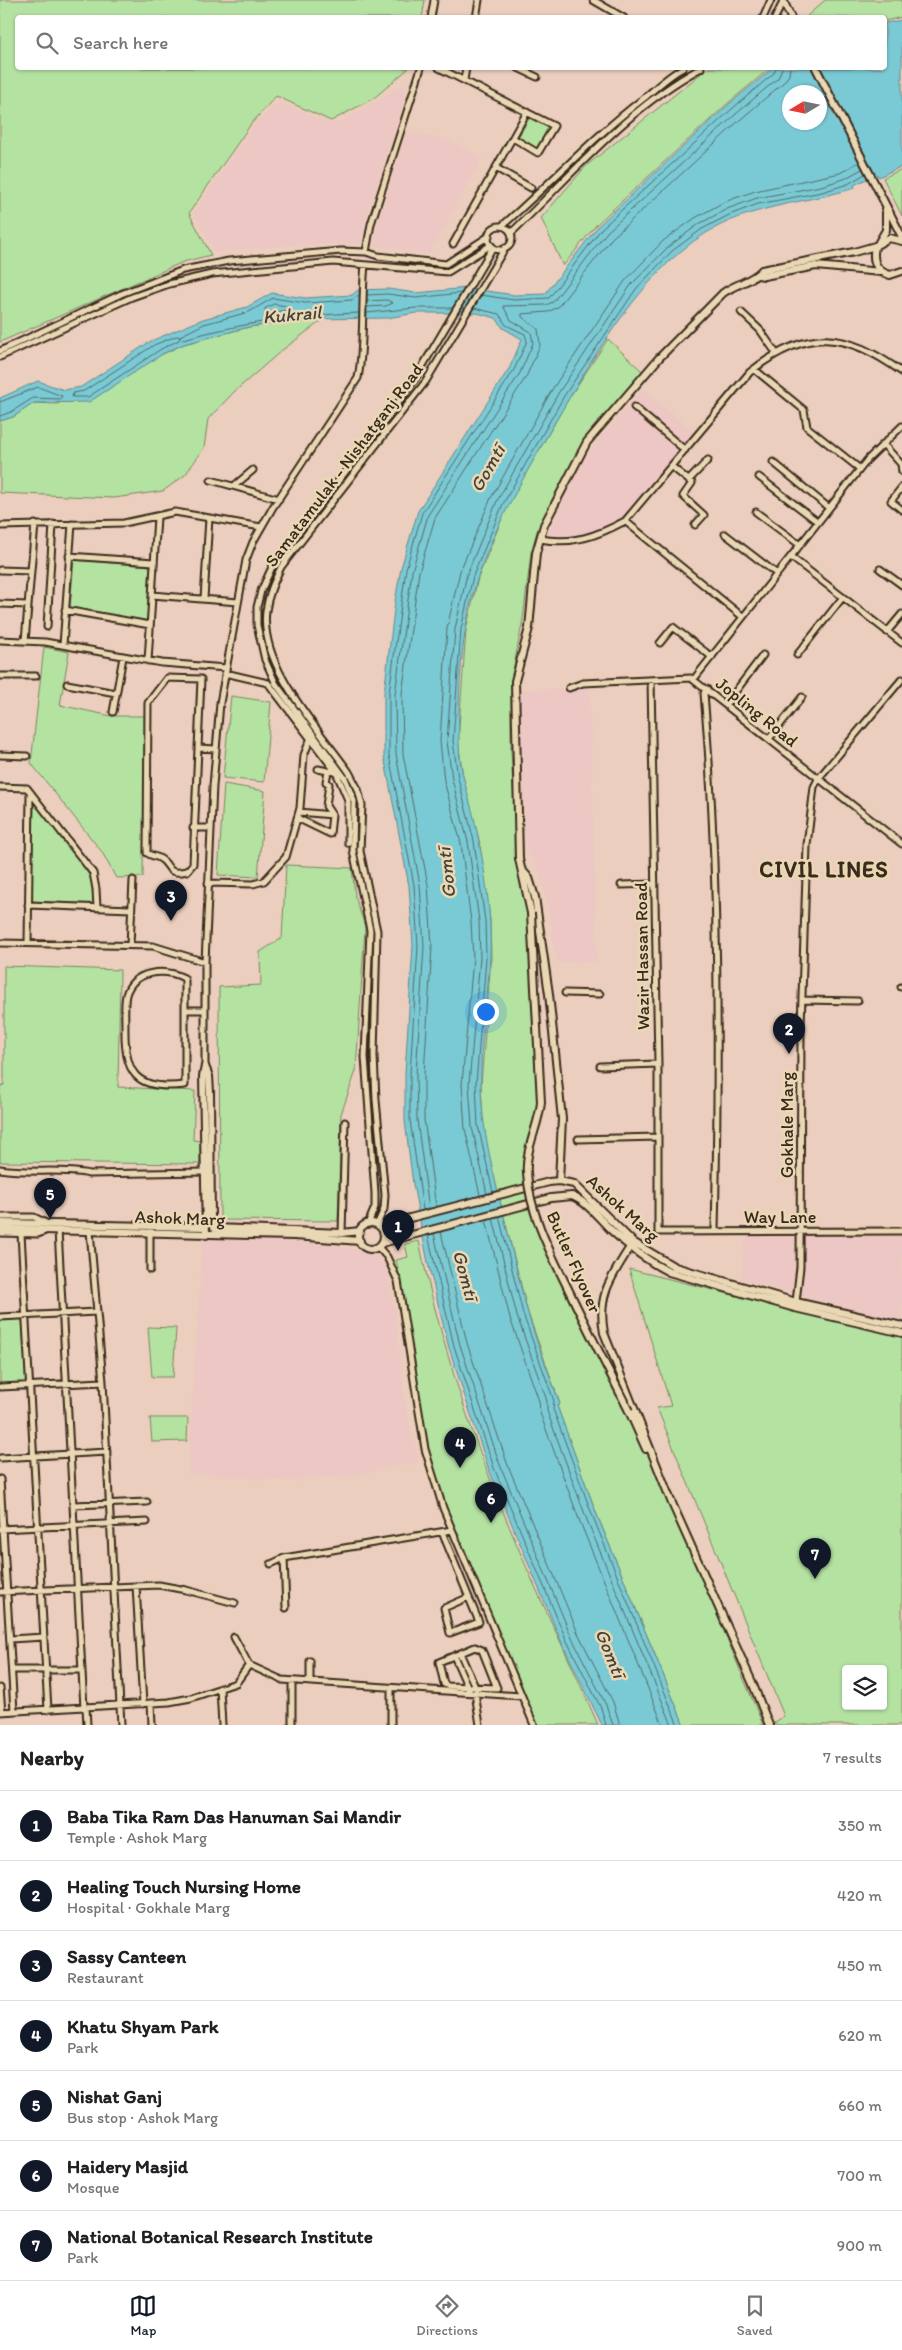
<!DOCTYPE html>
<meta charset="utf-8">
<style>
:root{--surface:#fff;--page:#f2f2f2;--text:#202124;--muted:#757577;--line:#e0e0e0;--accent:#111827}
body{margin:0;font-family:Itim,sans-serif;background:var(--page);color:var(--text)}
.controls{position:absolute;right:15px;bottom:15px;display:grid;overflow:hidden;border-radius:5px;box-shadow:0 1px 4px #0004}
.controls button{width:45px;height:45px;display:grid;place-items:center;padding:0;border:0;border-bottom:1px solid var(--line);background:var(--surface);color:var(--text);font:25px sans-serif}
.compass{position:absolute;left:782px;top:85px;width:45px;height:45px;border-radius:50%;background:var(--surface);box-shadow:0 1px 4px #0004;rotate:260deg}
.you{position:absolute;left:485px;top:1011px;width:18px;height:18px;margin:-12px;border:4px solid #fff;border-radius:50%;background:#1a73e8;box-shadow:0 0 0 8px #1a73e833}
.badge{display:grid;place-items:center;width:32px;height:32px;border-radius:50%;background:var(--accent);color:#fff;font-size:16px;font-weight:700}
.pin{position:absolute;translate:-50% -41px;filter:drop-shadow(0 1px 2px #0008)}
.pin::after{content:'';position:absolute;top:26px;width:18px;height:15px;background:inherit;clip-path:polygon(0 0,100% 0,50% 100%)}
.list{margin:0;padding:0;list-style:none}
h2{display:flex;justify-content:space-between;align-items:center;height:65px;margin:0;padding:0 20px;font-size:21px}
h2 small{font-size:16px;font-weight:400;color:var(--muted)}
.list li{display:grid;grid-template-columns:32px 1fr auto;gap:15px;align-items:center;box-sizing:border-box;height:70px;padding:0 20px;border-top:1px solid var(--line)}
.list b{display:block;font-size:19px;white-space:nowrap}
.list p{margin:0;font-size:16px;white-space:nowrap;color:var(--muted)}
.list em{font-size:16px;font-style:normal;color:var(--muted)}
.icon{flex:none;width:28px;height:28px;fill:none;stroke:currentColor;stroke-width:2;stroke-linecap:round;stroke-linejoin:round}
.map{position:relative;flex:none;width:902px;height:1725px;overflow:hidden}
.search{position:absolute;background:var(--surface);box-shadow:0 1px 4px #0004;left:15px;right:15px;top:15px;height:55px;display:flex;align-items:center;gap:12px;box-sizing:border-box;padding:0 18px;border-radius:5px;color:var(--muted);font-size:19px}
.sheet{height:555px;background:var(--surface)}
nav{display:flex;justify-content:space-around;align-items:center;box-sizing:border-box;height:70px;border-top:1px solid var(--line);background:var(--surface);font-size:14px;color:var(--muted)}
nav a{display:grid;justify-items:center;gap:2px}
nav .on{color:var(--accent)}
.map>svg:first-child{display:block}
.built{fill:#ecc7c3}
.green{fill:#b4e2a1;stroke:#788660;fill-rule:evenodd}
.water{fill:#7acad5;stroke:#618a8c;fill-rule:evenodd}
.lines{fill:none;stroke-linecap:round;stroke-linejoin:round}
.shore{stroke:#546a67;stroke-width:1}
.minor-casing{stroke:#3b2a1e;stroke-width:9}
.major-casing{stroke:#3b2a1e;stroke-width:10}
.minor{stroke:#ead8b5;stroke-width:5}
.major{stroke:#ead8b5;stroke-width:6}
.major-bridge-casing{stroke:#3b2a1e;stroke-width:10;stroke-linecap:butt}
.major-bridge{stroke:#ead8b5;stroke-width:6}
.labels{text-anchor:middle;stroke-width:5;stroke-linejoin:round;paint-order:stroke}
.street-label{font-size:18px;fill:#3b2a1e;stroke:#ead8b5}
.water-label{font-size:19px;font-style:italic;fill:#444239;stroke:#ead8b5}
.district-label{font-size:22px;font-weight:bold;letter-spacing:1px;fill:#3b2a1e;stroke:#ead8b5}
</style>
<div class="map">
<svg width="902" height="1725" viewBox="0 0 902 1725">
<rect width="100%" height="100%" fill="#ebcebd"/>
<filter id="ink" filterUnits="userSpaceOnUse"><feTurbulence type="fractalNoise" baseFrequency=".02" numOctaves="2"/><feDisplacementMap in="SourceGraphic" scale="10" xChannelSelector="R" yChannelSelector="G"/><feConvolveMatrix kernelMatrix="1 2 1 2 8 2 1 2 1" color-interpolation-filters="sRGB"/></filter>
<g filter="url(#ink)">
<path class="built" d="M 402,85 L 407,93 L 367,212 L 361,244 L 286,245 L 215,252 L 194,213 L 254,125 L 280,102 L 325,122 L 337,124 Z
M 407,131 L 453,142 L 482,158 L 429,254 L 375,245 L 379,218 Z
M 642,390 L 694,432 L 626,516 L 608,527 L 585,535 L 563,537 L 547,535 L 575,475 L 592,448 Z
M 589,687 L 597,962 L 557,962 L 549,910 L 539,869 L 526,850 L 519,691 Z
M 746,1234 L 902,1236 L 902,1324 L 741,1278 Z
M 203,1237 L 308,1240 L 375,1254 L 386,1266 L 395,1314 L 406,1410 L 419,1462 L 341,1477 L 315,1477 L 292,1481 L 188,1473 Z"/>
<path class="green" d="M 0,0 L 425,0 L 422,18 L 18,18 L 18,68 L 409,68 L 374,98 L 331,121 L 276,96 L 251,124 L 189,213 L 211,255 L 183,262 L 0,342 Z
M 825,0 L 902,0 L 902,17 L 885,21 L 884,18 L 806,17 Z
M 708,68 L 770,68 L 727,104 L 597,224 L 563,266 L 541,218 L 586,166 Z
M 530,117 L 550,128 L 538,150 L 518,138 Z
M 902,169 L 902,216 L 883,178 Z
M 325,318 L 281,351 L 234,392 L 208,419 L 204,448 L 185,475 L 163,491 L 114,498 L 0,493 L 0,421 L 13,417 L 34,403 L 57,404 L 184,344 L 249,327 Z
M 608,339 L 643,372 L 583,442 L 537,531 L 531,553 L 523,619 L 511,681 L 511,751 L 517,864 L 528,910 L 540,1096 L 526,1165 L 538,1220 L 609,1376 L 665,1490 L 763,1725 L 684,1725 L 597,1515 L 557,1406 L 560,1404 L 528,1313 L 488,1153 L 483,1125 L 481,1084 L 491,958 L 490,920 L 479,840 L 463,777 L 458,741 L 466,630 L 478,578 L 507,506 L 569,398 Z
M 74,560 L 150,566 L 147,621 L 70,608 Z
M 44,647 L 69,652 L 60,705 L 111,716 L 145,716 L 143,877 L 116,878 L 102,852 L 31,763 Z
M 231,696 L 271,702 L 264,782 L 223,778 Z
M 224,784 L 265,791 L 258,877 L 218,875 Z
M 34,803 L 83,865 L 91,879 L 94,904 L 31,901 Z
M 286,865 L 352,868 L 355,896 L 365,927 L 356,1071 L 341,1114 L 338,1221 L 220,1220 L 219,987 L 261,985 L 260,952 L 282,938 Z
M 4,966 L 120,970 L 118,1087 L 195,1091 L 193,1140 L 200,1141 L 200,1164 L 0,1162 L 0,1086 L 4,1085 Z
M 419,1241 C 441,1346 475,1447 517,1545 C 542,1605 572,1664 598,1725 L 536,1725 L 453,1528 L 427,1446 L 402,1288 L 396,1260 L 408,1257 L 405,1244 Z
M 629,1269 L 902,1337 L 902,1725 L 775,1725 L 774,1723 L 784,1716 L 657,1408 L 671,1406 ZM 846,1669 L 883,1669 L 883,1706 L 846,1706 Z
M 22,1318 L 26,1384 L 0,1386 L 0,1319 Z
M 148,1327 L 176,1328 L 173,1377 L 152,1377 Z
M 150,1418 L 188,1418 L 187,1441 L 152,1442 Z"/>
<path class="water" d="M 902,20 L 902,166 L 879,177 L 877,174 L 854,185 L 855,188 C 805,203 752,205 706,233 C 638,274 581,377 542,445 C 518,488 492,532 477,580 C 461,631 458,689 459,742 C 459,769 468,793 474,818 C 482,853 488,889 490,924 C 493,979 479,1033 481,1087 C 482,1131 493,1171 503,1213 C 512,1248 519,1283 529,1317 C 538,1347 550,1375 560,1404 L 557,1406 L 597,1515 L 684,1725 L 602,1725 L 561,1641 L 489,1470 L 449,1348 L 428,1263 L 413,1184 L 405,1121 L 405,1074 L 413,945 L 409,886 L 384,756 L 384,693 L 395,602 L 401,568 L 418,511 L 510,367 L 522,339 L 503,328 L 496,318 L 477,313 L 416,313 L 387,318 L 310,319 L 249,327 L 184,344 L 164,353 L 89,402 L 34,403 L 13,417 L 0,421 L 0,398 L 38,381 L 64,390 L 81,387 L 151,341 L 203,319 L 247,307 L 272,293 L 305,298 L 352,295 L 358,290 L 388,289 L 416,293 L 467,288 L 514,295 L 545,294 L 599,225 L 728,105 L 773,68 L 884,68 L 885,23 ZM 790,92 L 820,92 L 820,122 L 790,122 Z"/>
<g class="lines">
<path class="shore" d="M 367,295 L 388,294 L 416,298 L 461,293
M 481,295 L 514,300 L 549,298 L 602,228 L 732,109 L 774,73 L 776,68
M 274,304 L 287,306 L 288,310 L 266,313 L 265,309 Z
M 367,307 L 386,306 L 393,303 L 387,300 L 367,301
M 359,313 C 297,315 243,323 183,339 L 180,336 L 204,324 L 249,312 L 273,298 L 305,303 L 352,300 L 359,295
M 367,313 L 416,308 L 453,308
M 177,336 L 180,337 L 179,340 L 161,349 L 88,397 L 72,397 L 73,393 L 84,391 L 154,345 Z
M 0,402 L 38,387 L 62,396 L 60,399 L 33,398 L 11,412 L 0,416
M 493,1192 L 478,1126 L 476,1084 L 486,958 L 485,921 L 474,841 L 458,778 L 453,741 L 461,629 L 473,576 L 503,504 L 564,396 L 636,289 L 672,251 L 702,229 L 729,215 L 758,204 L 822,192 L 848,184 L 865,174
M 487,1194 L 472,1127 L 469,1084 L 480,958 L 479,921 L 468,842 L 452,779 L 447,741 L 455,629 L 467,574 L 497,501 L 559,392 L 631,285 L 668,247 L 699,224 L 727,209 L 757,198 L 821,186 L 844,179 L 862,169
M 480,1195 L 465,1129 L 462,1084 L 473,958 L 471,922 L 461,843 L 444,781 L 440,741 L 447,628 L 460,571 L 491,498 L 553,388 L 625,281 L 663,241 L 695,218 L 724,202 L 755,191 L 840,173 L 859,162
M 436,1207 L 424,1119 L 424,1074 L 432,946 L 428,885 L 403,754 L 402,694 L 419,572 L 435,518 L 526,377 L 540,345 L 538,329 L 522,317 L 522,314 L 548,312 L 558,307 L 612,238 L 741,119 L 783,83 L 789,75 L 790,68
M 429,1209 L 417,1120 L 416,1074 L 424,946 L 420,885 L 396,754 L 395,694 L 412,571 L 428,515 L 520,373 L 533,343 L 531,332 L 511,320 L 503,306 L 546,305 L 553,302 L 607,232 L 736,114 L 778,78 L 782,68
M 423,1210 L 410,1120 L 410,1074 L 418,946 L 414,885 L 389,755 L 389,693 L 406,569 L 422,513 L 514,370 L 527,341 L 525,334 L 506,325 L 499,314 L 474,308
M 499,1216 L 523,1314 L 554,1401 L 553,1409 L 593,1517 L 678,1725
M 493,1218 L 517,1316 L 547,1401 L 547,1411 L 587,1520 L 672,1725
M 486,1220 L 510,1318 L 539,1401 L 540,1413 L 580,1522 L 663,1725
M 441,1232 L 467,1343 L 507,1463 L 578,1633 L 613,1702 L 620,1725
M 434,1234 L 460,1345 L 500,1465 L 571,1636 L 606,1705 L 613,1725
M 428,1235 L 454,1346 L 494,1468 L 566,1639 L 601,1708 L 606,1725"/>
<g class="minor-casing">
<path id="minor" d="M 593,0 L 624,18
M 431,18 L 434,0
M 476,18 L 479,0
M 763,18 L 771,0
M 775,18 L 784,0
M 439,68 L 554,126 L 538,153 L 513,138
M 518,68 L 537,77
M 464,80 L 466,68
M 496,168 L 531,188
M 502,226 C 550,184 593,137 644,98 C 656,88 669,75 683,68
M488 238a12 12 0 1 1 24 0a12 12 0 1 1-24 0Z
M 511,233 C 572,175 627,108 701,68
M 453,244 L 527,112
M 366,252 L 371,224 L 421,68
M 741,312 L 760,330 L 776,353
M 0,351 L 121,294 L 183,270 L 229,261 L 341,251 L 366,252 L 378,256 L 446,264 L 489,236
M 0,357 L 132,297 L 169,284 L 212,274 L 333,262 L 448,272 L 491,245
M 754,369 L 804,410 L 807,427 L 860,469
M 634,407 L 685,450
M 883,444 L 901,464 L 902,472
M 773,462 L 829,508
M 671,466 L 692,483 L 683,496 L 704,515 L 695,525
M 759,477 L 818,522
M 211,480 L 279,499
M 689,480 L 708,460
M 234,486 L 253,470
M 902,487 L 891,501 L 902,510
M 756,512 L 800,545
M 625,521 L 743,617
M 0,526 L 124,523 L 175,512 L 261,527
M 725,534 L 777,574
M 540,539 C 573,545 597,536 625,521 L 750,372 C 807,327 845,331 902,372
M 69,556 L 154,562
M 791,557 L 902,643
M 880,569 L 902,585
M 0,570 L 31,571
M 152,595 L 238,602
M 204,599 L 209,518
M 0,604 L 28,605
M 65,610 L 150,625
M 47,627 L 53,524
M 887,632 L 902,614
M 0,640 L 45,642 L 162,663 L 226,668
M 25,641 L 35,524
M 660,643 L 673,627 L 712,657
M 63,645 L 72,524
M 797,655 L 843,597
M 148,661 L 157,517
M 225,673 L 268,683 L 336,772 L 348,800 L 348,843
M 0,676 L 36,676
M 694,679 L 868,459 L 902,426
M 651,680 L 658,1064 L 658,1232 L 902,1231
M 67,684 L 116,693
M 569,688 L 583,683 L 691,678 L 902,844
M 707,689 L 704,693 C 719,872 719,1051 715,1231
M 726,704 L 763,655
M 113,712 L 123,657
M 769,739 L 802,697
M 198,748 L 193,864 L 187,871 C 164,876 172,864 159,858 C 155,856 151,856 147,853 L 148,703 L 167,678 L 201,679 L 198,748 L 216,749
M 0,755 L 27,756
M 318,769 L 328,771
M 0,787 L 27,788 L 93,873 L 96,889 L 97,908
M 299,812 L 332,815
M 297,818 L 330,834 L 332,815 L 326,806 L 329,784 L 326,782 L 328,771 L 336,772
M 193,828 L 211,828
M 208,883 L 253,884 L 264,881 L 286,857 L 300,808 L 304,755 L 310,740
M 621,885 L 655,884
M 28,905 L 131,909
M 0,943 L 153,946 L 205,962
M 28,943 L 30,794
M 130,945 L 133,880
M 901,987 L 902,987
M 565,993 L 600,994
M 802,1000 L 858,1001
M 185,1010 L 185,1085 C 135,1091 124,1073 125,1026 C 125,1017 124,1004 126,995 C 133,970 165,968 184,978 L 185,981 L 185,1010 L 205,1010
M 205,1066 L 205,962 L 213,786 L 220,703 L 246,560 L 253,542 L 273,507 L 358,378 C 365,344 361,301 365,265
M 600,1066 L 658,1064
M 578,1139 L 658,1137
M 0,1169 C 30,1174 62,1168 89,1174 L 205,1172
M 0,1217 L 34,1217 L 46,1223
M 368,1224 L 375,1207 L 375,1193 L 365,1057 L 370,930 L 353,851 L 354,801 L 345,778 L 276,684 L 265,660 L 257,625 L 257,607 L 261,591 L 273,565 L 388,417 L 415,379 L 493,247
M 377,1225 L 384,1209 L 385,1195 L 376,1100 L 374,1056 L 377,931 L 360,851 L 362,805 L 358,789 L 349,772 C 319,729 259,667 266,611 C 268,595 274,582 281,567 L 426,381 L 505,248
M 58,1230 L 84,1708
M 90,1231 L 103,1382 L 121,1725
M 150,1232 L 150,1270
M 0,1233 L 38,1234 L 45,1231
M 342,1233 L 345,1122
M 21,1234 L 48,1710
M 378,1247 L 387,1257 L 398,1281 L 425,1449 L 443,1508 L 534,1725
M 796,1302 L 800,1267 L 801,1026 L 807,845 L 814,787 L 818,779 L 902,679
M 0,1317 L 96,1312
M 0,1387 L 103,1382
M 0,1458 L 107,1452
M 0,1479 L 14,1711
M 74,1505 L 147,1502
M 0,1529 L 147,1522
M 442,1532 L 479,1622 L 450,1633 L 444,1608 L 469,1597
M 284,1558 L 286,1608
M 271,1564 L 284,1558 L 452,1530
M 136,1586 L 143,1704
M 0,1592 L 159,1585 L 186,1590 L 235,1603
M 234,1637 L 249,1665 L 282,1680 L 521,1696
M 10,1639 L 44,1637
M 475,1647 L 482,1650 L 497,1688 L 448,1686 L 444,1684 L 439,1662 Z
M 460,1653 L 476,1689
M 454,1656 L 469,1690
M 12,1670 L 82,1670
M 292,1681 L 292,1725
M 310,1682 L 310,1661
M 0,1688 L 2,1712
M 220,1688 L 222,1725
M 391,1689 L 391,1725
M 475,1693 L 480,1725
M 151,1703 L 152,1725
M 86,1707 L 87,1725
M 0,1712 L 169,1702 L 191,1698 L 236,1683 L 249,1665"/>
</g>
<g class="major-casing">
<path id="major" d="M 783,0 L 791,18
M 816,68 L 902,237
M 879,242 L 886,230 L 886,209
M 875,246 C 872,260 875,271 890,275 L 902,271
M 758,275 L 764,276 L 816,266 L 881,272
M 522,870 L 529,878 L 535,897 L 549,994 L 562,1119 L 559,1181
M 531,913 L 519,859 L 515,681 L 529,628 L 536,553 L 544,525 L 587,442 L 659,358 L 723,293 C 735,284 753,281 762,270 L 854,252 L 875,246 L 889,238 L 902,241
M 0,1223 L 205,1227
M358 1236a13 13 0 1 1 26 0a13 13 0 1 1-26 0Z
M 379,1226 L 549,1182 L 559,1181 L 574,1184 L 633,1242 L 675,1267 L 796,1302 L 902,1326
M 0,1229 L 295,1236 L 360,1241
M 206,1235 L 203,1076 L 205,1066 L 209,1076 L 210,1092 L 211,1222 L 214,1228 L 342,1233 L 360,1231
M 382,1243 L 551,1198 L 572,1196 C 587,1202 598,1217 610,1229 C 628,1246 647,1261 669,1272 L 795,1308 L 902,1333
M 630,1247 C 611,1278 597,1295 604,1333 L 671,1501 L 752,1682 L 769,1725
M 629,1411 L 646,1449"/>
</g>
<use href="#minor" class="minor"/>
<use href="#major" class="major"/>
<g class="major-bridge-casing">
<path id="major-bridge" d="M 531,913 L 541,1102 C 539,1126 525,1148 527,1173 C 530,1218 555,1261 574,1301 C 592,1338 611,1375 629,1411"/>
</g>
<use href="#major-bridge" class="major-bridge"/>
</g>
</g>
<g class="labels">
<g class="street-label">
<text transform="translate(344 465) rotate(-53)" y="6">Samatamulak - Nishatganj Road</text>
<text transform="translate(757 712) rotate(39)" y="6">Jopling Road</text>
<text transform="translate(642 956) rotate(-91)" y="6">Wazir Hassan Road</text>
<text transform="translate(787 1125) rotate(-90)" y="6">Gokhale Marg</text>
<text transform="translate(623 1208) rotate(42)" y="6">Ashok Marg</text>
<text x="780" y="1223">Way Lane</text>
<text transform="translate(180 1218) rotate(2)" y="6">Ashok Marg</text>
<text transform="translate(574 1262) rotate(66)" y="6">Butler Flyover</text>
</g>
<g class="water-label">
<text transform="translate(292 314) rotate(-5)" y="7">Kukrail</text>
<text transform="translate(487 468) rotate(-60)" y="7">Gomtī</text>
<text transform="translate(446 873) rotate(-96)" y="7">Gomtī</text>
<text transform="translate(466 1275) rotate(75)" y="7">Gomtī</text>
<text transform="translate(611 1653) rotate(68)" y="7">Gomtī</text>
</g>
<g class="district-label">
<text x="824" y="877">CIVIL LINES</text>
</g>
</g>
</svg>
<div class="controls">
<button><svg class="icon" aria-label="layers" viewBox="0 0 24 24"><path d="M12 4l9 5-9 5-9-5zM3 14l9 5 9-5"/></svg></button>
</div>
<svg class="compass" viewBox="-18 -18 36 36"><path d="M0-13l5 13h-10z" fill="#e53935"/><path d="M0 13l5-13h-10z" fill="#757577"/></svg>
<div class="you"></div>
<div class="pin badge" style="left:398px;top:1251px">1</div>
<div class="pin badge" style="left:789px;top:1054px">2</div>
<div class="pin badge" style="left:171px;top:921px">3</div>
<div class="pin badge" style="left:460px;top:1468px">4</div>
<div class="pin badge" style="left:50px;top:1219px">5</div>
<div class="pin badge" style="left:491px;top:1523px">6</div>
<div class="pin badge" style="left:815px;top:1579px">7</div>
<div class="search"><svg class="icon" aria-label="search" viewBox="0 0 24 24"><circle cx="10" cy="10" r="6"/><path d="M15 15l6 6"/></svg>Search here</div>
</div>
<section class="sheet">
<h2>Nearby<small>7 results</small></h2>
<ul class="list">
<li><span class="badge">1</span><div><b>Baba Tika Ram Das Hanuman Sai Mandir</b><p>Temple · Ashok Marg</p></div><em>350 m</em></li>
<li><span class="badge">2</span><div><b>Healing Touch Nursing Home</b><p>Hospital · Gokhale Marg</p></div><em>420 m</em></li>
<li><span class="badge">3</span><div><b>Sassy Canteen</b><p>Restaurant</p></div><em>450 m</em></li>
<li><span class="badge">4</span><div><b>Khatu Shyam Park</b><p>Park</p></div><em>620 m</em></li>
<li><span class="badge">5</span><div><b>Nishat Ganj</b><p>Bus stop · Ashok Marg</p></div><em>660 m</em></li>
<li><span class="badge">6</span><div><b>Haidery Masjid</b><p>Mosque</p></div><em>700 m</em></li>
<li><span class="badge">7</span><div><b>National Botanical Research Institute</b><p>Park</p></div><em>900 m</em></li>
</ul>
</section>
<nav>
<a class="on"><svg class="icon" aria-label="map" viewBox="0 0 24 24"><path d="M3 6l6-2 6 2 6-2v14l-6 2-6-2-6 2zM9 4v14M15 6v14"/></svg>Map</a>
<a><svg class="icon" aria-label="directions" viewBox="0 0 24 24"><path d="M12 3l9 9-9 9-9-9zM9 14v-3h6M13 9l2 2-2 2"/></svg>Directions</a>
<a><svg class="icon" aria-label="saved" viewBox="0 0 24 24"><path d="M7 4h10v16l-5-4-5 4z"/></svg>Saved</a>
</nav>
